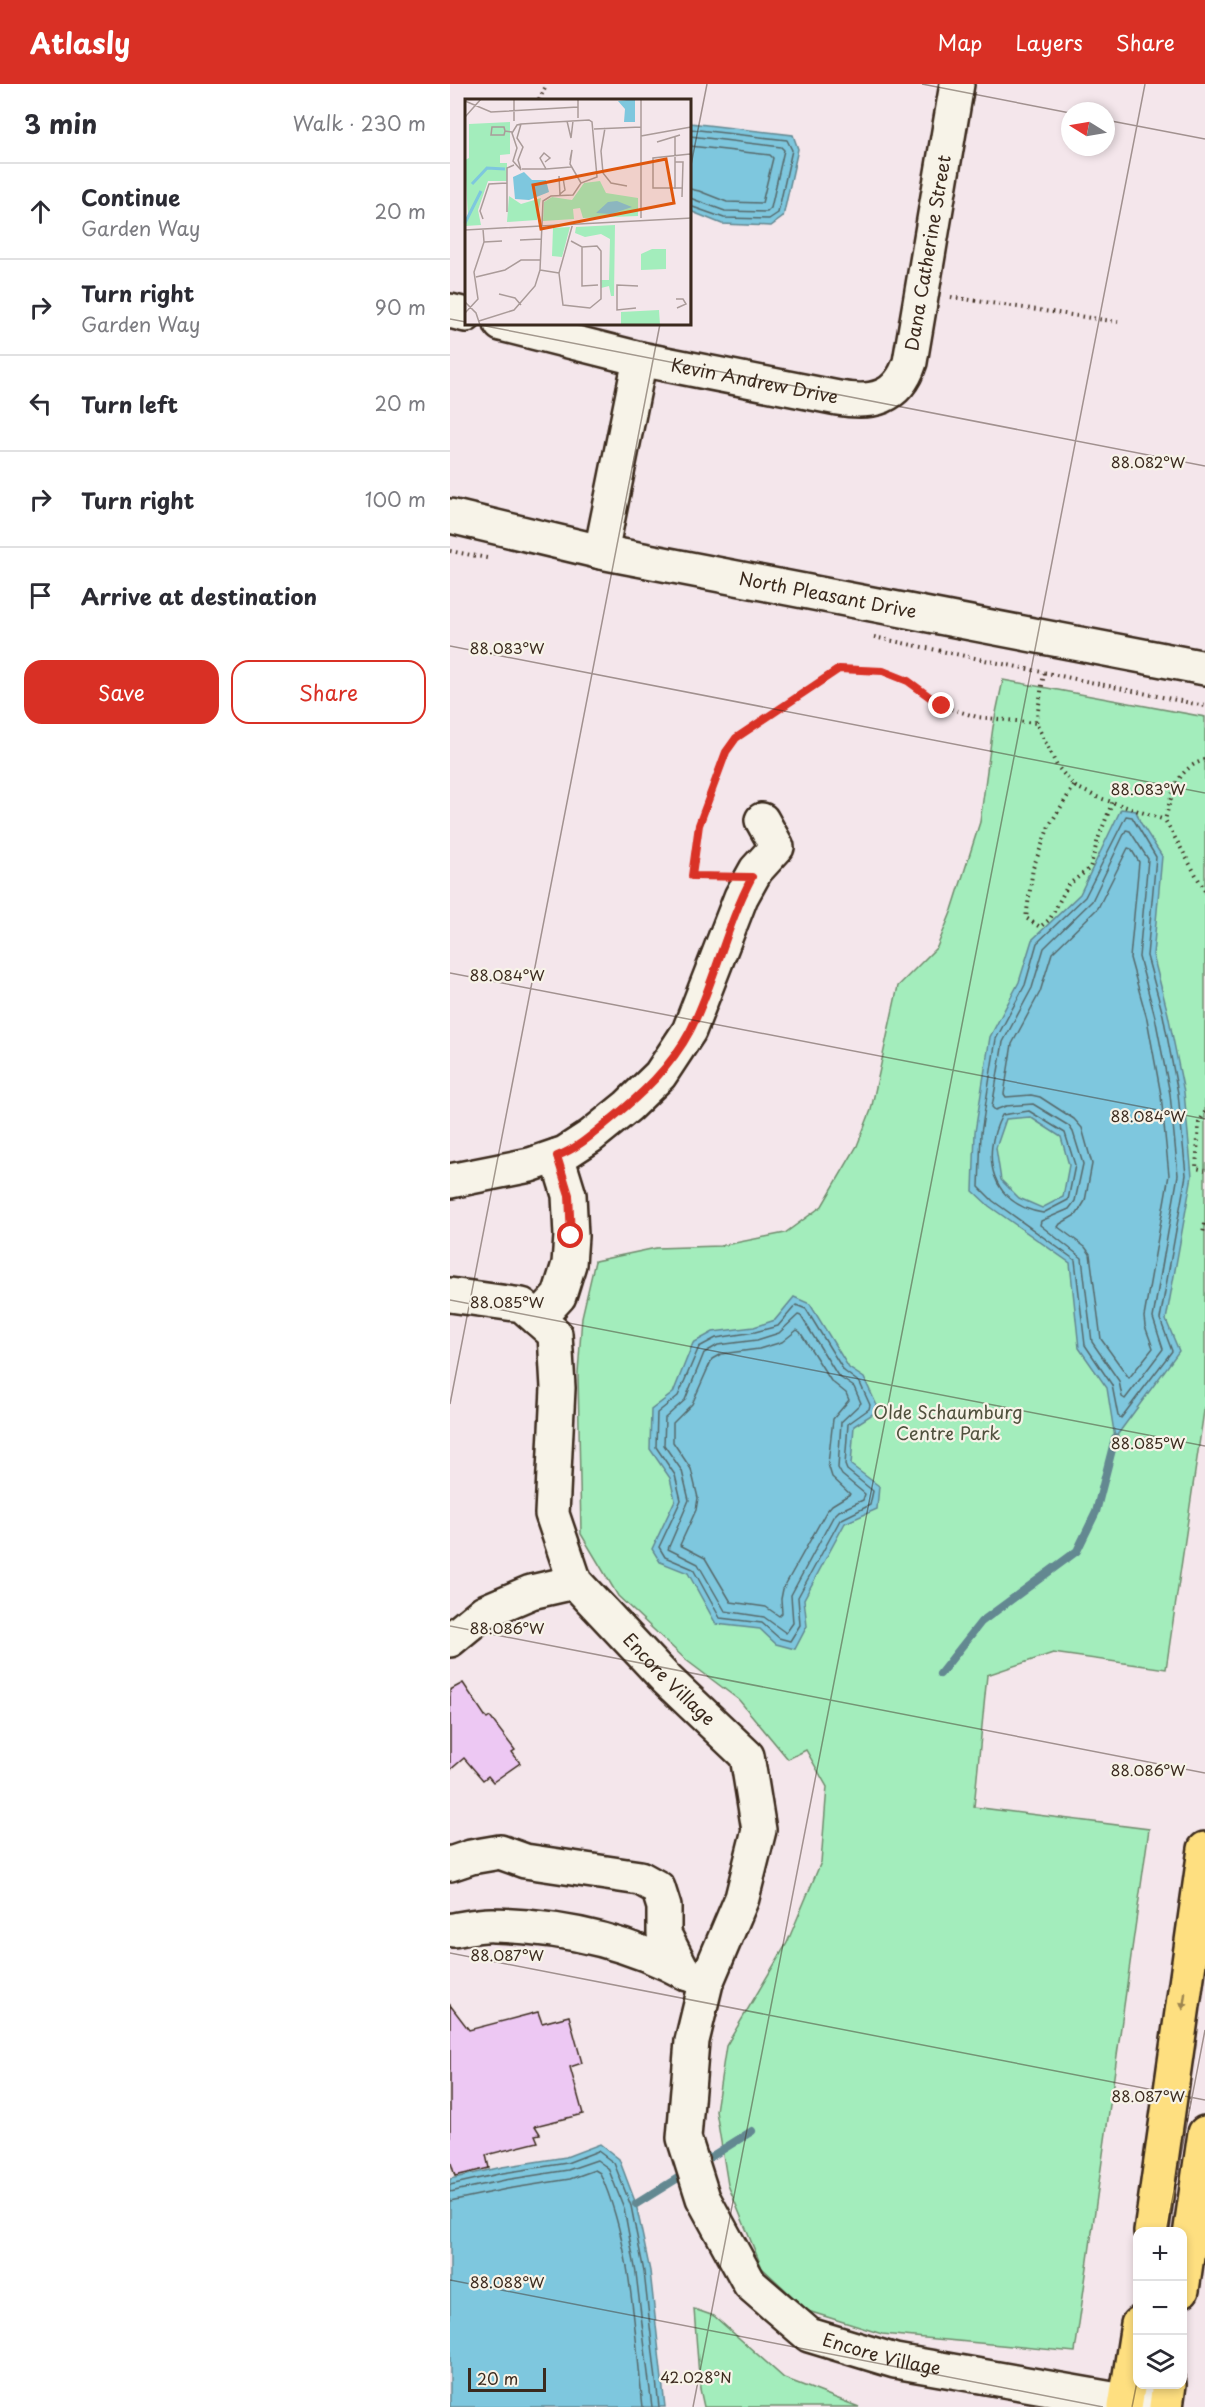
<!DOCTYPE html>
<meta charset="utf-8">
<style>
:root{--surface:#fff;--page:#f2f2f3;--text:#2b2b33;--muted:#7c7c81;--line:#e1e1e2;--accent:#d93025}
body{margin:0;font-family:"Playpen Sans",sans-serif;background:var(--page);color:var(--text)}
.controls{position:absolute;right:18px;bottom:18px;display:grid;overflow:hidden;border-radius:12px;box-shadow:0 3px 9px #0003}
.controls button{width:54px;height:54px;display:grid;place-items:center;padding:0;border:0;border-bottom:2px solid var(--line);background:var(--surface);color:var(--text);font:30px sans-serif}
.compass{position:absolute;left:611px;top:18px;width:54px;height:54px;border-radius:50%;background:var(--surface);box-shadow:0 3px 9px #0003;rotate:281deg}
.scale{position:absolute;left:18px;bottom:15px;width:78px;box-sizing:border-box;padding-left:6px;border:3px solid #3b2a1e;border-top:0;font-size:16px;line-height:21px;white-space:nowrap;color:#3b2a1e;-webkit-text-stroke:4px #f7f3e8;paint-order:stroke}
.stop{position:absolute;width:18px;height:18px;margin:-14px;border:4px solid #d93025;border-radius:50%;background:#fff}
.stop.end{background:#d93025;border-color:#fff;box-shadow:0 2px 6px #0008}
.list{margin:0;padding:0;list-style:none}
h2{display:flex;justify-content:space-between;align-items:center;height:78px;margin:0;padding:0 24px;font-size:26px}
h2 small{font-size:20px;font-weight:400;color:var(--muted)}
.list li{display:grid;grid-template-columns:39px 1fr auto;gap:18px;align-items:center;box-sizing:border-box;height:96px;padding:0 24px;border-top:2px solid var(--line)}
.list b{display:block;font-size:22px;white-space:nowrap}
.list p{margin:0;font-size:20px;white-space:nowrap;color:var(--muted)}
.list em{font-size:20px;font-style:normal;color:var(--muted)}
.actions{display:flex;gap:12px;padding:18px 24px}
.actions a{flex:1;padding:14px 0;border:2px solid var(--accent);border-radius:18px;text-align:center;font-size:21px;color:var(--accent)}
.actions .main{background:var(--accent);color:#fff}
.icon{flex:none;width:33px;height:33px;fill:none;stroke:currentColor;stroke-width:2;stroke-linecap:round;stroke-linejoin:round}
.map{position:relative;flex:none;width:755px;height:2323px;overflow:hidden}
header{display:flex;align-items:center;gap:36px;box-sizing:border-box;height:84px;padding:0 30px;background:var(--accent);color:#fff}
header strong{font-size:28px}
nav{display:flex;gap:33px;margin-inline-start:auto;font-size:21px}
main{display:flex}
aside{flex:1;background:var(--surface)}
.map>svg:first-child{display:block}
.green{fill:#a3edbc;stroke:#6f8c6d;stroke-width:1.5}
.water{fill:#7ec7de;stroke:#638891;stroke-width:1.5;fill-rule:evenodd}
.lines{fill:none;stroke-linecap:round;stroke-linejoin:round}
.shore{stroke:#56696b;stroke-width:1.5}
.stream{stroke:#638891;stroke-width:8}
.building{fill:#edc8f3;stroke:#3b2a1e;stroke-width:1.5}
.minor-casing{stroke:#3b2a1e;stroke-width:38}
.major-casing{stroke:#3b2a1e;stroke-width:38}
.path{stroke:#3b2a1e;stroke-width:4;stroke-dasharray:1.5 4.5;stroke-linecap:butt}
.minor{stroke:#f7f3e8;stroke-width:33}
.major{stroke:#fedf80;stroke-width:33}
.oneway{fill:#9c844f}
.route{stroke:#d93025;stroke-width:8}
.ticks{fill:none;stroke:#3b2a1e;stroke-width:1.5;stroke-opacity:0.45}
.labels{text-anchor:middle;stroke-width:4.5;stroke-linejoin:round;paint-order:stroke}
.street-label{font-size:18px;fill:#3b2a1e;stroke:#f7f3e8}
.park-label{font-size:18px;fill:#50513e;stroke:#f7f3e8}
.inset-river{fill:none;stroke:#7ec7de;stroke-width:3}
.inset-road{fill:none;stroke:#aa9b99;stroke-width:1.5}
.view{fill:#df570d;fill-opacity:0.15;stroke:#df570d;stroke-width:3}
.inset-edge{fill:none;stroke:#3b2a1e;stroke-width:3}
.ticks-label{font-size:15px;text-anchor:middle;fill:#3b2a1e;stroke:#f7f3e8;stroke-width:4.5;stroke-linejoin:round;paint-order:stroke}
</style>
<header>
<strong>Atlasly</strong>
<nav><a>Map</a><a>Layers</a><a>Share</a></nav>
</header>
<main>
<aside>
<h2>3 min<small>Walk · 230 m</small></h2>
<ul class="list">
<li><svg class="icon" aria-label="ahead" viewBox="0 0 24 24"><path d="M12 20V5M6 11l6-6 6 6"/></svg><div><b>Continue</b><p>Garden Way</p></div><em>20 m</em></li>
<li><svg class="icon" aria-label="right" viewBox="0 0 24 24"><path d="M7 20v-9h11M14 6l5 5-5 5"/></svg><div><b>Turn right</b><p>Garden Way</p></div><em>90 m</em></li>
<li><svg class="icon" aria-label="left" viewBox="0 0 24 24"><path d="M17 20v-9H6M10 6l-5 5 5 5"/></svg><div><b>Turn left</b></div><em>20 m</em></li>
<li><svg class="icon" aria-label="right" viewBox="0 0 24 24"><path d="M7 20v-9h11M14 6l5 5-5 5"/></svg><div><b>Turn right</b></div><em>100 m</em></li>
<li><svg class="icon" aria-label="arrive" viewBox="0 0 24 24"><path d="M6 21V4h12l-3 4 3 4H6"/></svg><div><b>Arrive at destination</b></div></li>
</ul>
<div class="actions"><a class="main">Save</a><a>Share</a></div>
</aside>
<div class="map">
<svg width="755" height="2323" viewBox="0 0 755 2323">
<rect width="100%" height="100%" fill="#f4e6eb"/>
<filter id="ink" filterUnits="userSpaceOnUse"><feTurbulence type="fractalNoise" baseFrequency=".0167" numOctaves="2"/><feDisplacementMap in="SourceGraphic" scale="12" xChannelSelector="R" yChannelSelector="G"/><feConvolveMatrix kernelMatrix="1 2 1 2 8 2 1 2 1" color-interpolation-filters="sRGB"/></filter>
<g filter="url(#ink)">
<path class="green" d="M 553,596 L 755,633 L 755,1320 L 716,1585 L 603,1569 L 537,1591 L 524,1723 L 699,1745 L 625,2268 L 432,2250 L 358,2227 L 312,2184 L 278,2101 L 266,2027 L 276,1962 L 337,1859 L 371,1778 L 377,1703 L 356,1666 L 338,1675 L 289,1616 L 236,1576 L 168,1512 L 131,1450 L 128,1289 L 132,1233 L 145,1177 L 206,1164 L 270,1162 L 335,1149 L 372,1122 L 407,1062 L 421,1026 L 448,902 L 487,863 L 502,826 L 530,738 L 543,643 Z
M 244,2225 L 264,2232 L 334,2294 L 409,2323 L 254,2323 L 250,2305 Z"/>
<path class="water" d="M 240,39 L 343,51 L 348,65 L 333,133 L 321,142 L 272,140 L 240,127 Z
M 671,725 L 686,727 L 690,738 L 712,772 L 703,871 L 718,930 L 734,1008 L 742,1092 L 716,1236 L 729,1267 L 665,1354 L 657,1304 L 629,1264 L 620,1179 L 539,1122 L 523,1107 L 525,1048 L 540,953 L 569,898 L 582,856 L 630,810 ZM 580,1033 L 611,1053 L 619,1081 L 613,1113 L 592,1124 L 569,1114 L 551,1096 L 546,1064 L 556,1035 Z
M 344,1213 L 360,1220 L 399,1284 L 414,1294 L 429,1326 L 404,1342 L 401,1381 L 429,1402 L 427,1425 L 395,1439 L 354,1515 L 357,1542 L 345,1565 L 326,1560 L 310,1545 L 266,1540 L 238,1489 L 210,1478 L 202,1465 L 225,1416 L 220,1394 L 200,1365 L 201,1326 L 223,1309 L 243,1259 L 263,1248 L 304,1243 L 325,1236 Z
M 150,2060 L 169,2075 L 186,2120 L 200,2187 L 215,2323 L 0,2323 L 0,2095 L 52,2083 L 116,2073 Z"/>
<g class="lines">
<path class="shore" d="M 240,45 L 337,56 L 342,66 L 328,129 L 319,135 L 274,134 L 240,122
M 240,52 L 331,63 L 334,66 L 321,124 L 317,128 L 275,127 L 240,114
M 240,62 L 320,71 L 323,74 L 312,119 L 277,118 L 249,107 L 240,105
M 676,732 L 682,733 L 706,773 L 697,872 L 713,931 L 728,1009 L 736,1091 L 710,1235 L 722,1267 L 671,1334 L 668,1332 L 662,1301 L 635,1261 L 625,1176 L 543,1117 L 529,1103 L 531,1049 L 546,955 L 575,901 L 587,859 L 635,813 Z
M 676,746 L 680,747 L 698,775 L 689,873 L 705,933 L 720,1010 L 728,1091 L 703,1234 L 713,1265 L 675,1315 L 672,1313 L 669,1297 L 642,1258 L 632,1174 L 590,1141 L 591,1137 L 619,1125 L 625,1117 L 633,1080 L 623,1048 L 619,1042 L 583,1020 L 556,1022 L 545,1026 L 542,1023 L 553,958 L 582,904 L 594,864 L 642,817 Z
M 678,764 L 681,765 L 689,778 L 680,874 L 697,935 L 711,1011 L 719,1091 L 694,1233 L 695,1242 L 703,1264 L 679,1294 L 651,1255 L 640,1170 L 635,1163 L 608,1143 L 610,1140 L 627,1130 L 635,1117 L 642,1080 L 632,1044 L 624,1035 L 590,1013 L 581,1011 L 556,1013 L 554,1010 L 562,960 L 590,908 L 602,869 L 648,824 Z
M 579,1027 L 615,1049 L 625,1081 L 618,1116 L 593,1129 C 541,1120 530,1073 552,1031 Z
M 346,1221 L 356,1225 L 394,1287 L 410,1299 L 420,1321 L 419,1325 L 398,1340 L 395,1381 L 397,1386 L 423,1407 L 420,1421 L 390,1436 L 348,1513 L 350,1541 L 340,1557 L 329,1554 L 312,1539 L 270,1534 L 243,1485 L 215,1473 L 209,1463 L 231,1416 L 225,1391 L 206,1363 L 207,1329 L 228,1312 L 249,1263 L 266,1254 L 305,1248 L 328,1242 Z
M 348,1231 L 351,1232 L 388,1292 L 404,1303 L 411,1319 L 391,1338 L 388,1384 L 392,1391 L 415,1410 L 413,1416 L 389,1427 L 383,1433 L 341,1511 L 343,1539 L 336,1549 L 314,1533 L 275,1527 L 248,1480 L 218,1465 L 239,1416 L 232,1387 L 214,1361 L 215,1334 L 235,1316 L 254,1269 L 268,1261 L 307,1256 L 329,1249 Z
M 347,1246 L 350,1248 L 381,1297 L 396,1309 L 399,1316 L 383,1335 L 378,1380 L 382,1393 L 400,1410 L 382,1421 L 376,1428 L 333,1505 L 331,1515 L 332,1529 L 329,1532 L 316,1523 L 281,1518 L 255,1474 L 230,1461 L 246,1426 L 248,1414 L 241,1385 L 223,1358 L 223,1339 L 242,1320 L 262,1275 L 271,1270 L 309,1265 L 332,1258 Z
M 0,2101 L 53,2089 L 117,2079 L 148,2067 L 164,2079 L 181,2122 L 194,2188 L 209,2323
M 0,2108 L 55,2096 L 118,2086 L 147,2076 L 158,2084 L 174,2124 L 186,2189 L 202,2323
M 0,2117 L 57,2105 L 120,2095 L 145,2086 L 150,2089 C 182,2160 184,2245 193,2323"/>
<path class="stream" d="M 490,1590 L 531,1538 L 627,1467 L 646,1428 L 665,1354
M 251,2079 L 302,2047
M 186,2120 L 236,2089"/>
</g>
<path class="building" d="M 13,1599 L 37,1635 L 40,1633 L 65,1666 L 62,1668 L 70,1679 L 43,1698 L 38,1692 L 33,1696 L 14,1674 L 0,1686 L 0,1606 Z
M 0,1921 L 19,1946 L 88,1928 L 92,1939 L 119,1932 L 132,1979 L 120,1983 L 133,2030 L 85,2042 L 90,2050 L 85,2051 L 88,2058 L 36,2071 L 39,2084 L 5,2092 L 0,2076 Z"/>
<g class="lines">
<g class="minor-casing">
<g id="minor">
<path d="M 0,227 L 16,231"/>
<path id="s1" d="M 51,240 L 190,275 L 388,314 C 422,320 448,315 460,278 L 507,0"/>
<path id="s2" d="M 0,432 L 151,468 L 755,584"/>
<path d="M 151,468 L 190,275"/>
<path d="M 0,1097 L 80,1081 L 115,1069 L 141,1052 L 178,1022 L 210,991 L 239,947 L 291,813 L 306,786 L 327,763 L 312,736"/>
<path id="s3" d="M 0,1211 L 72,1221 L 105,1250 L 108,1304 L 102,1430 L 125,1498 L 216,1595 L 297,1672 L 309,1746 L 292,1814 L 256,1899 L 242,1957 L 234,2054 L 253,2114 L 300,2200 L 359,2251 L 445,2277 L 708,2323"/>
<path d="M 88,1235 L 109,1212 L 119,1180 L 121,1152 L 119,1111 L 107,1072"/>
<path d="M 0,1556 L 34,1528 L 81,1508 L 125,1498"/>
<path d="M 0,1780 L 21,1773 L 50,1768 L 75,1777 L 190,1794 L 208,1804 L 214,1823 L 214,1850 L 233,1887"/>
<path d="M 3,1846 C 16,1844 30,1840 44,1841 C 112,1843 178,1857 238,1890"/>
</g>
</g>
<g class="major-casing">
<path id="major" d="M 701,2148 L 755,1765
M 732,2206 L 755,2049
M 675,2323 L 688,2240
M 716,2323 L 719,2300"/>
</g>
<path class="path" d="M 89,16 L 97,0
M 501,213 L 668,238
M 0,467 L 37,474
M 424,553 L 755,622
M 594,589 L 586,639 L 607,682 L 624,702 L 647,713 L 715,736
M 755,676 C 726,684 722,710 715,736 L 755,807
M 624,702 L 599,742 L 583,784 L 576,834 L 590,843 L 600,835 L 618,801 L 640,784 L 648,755 L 663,717
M 269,793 L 242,792 L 249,741 L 276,668 L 286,654 L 389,585 L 433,587 L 458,597 L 492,622 L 527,633 L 586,639
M 755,1028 L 749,1039 L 746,1084 L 755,1086
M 755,1140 L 753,1149 L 755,1149"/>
<use href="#minor" class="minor"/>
<use href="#major" class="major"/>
</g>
<defs><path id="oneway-solid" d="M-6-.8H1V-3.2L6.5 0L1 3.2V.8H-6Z" transform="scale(1.5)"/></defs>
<use class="oneway" href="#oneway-solid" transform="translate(734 1917) rotate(98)"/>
</g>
<g class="lines" filter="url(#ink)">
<path class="route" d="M 121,1152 L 119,1111 L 107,1072 C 127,1065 144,1049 160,1036 C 191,1011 221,983 240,947 C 265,898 276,842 302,793 L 242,792 L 249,741 L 276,668 L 286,654 L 389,585 L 433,587 L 458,597 L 492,622"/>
</g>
<path class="ticks" d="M 472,0 L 620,29M 656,36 L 755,55M 240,86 L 257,0M 0,235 L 16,238M 25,240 L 755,382M 0,562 L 755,709M 0,889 L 755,1035M 0,1216 L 755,1362M 0,1320 L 210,240M 0,1542 L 755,1689M 0,1869 L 755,2016M 716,2148 L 755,1946M 0,2196 L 653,2323M 243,2323 L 695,0M 682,2323 L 688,2293"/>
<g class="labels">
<g class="street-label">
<text dy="6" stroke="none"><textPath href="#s1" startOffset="546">Dana Catherine Street</textPath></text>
<text dy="6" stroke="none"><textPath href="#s1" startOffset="260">Kevin Andrew Drive</textPath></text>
<text dy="6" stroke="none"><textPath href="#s2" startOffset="386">North Pleasant Drive</textPath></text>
<text dy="6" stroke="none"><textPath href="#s3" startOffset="504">Encore Village</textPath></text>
<text dy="6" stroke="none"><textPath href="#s3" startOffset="1322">Encore Village</textPath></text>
</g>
<g class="park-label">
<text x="498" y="1335">Olde Schaumburg<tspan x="498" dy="21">Centre Park</tspan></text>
</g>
</g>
<g transform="translate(15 15)">
<rect width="226" height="226" fill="#f4e6eb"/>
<path d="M 45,23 L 45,55 L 35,56 L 35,64 L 42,64 L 42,82 L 23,82 L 13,111 L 16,126 L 0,127 L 3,119 L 0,61 L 4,59 L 4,25 ZM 135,82 L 141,94 L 173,99 L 173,117 L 118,119 L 115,109 L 108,110 L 109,120 L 78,122 L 79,103 L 87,98 L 107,101 L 119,84 ZM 44,97 L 56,105 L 76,99 L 72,121 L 42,123 ZM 150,126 L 149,197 L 146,197 L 144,187 L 136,189 L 135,181 L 144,181 L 145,140 L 136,135 L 120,138 L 110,134 L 111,128 ZM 105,128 L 97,158 L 87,157 L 88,129 ZM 187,150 L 201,150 L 201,170 L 176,171 L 176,155 ZM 194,211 L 195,226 L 156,226 L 156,213 Z" fill="#a3edbc"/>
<path d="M 170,0 L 170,23 L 159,23 L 160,10 L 153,2 ZM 59,73 L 67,81 L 81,81 L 84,93 L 64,101 L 50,100 L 48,78 ZM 152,102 L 167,108 L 146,115 L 131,114 L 143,103 Z" fill="#7ec7de"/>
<path class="inset-river" d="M 7,85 L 22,69 L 40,70M 0,124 L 16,92"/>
<path class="inset-road" d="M 0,2 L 26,13 L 113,8M 0,18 L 16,0M 113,19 L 113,0M 49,22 L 49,0M 102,22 L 106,39 L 108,22M 140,29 L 136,52 L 138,74 L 146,84 L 162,87M 129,30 L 176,28M 40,32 L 39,36 L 26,36 L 27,28 L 39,28 L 40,32 L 47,33M 176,37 L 226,28M 210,38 L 210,90M 192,43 L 215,36M 105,61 L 107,51 L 105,65 L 116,84M 210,63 L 218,63 L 217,98M 57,70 L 81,70 L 75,59 L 79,54 L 85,59 L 80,63M 81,70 L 106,68M 94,77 L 95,96M 217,89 L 188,89 L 188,59 L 225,55M 95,95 L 100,91 L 98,79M 42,113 L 42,69 L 49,66M 176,119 L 176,0M 18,120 L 15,112 L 24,85 L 42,84M 108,124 L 94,174 L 98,206 L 125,209M 0,131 L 227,119M 55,141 L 76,140M 106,142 L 117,148 L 132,147 L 136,152 L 136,200 L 125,209M 19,143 L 37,142M 117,148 L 117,187 L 133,186M 75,171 L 94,174M 11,178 L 40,171 L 56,161 L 75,161M 34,195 L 50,199 L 56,206M 211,200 L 218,200 L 221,205 L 212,209M 0,203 L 11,214 L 15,226M 171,209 L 152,211 L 152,186 L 173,187M 0,214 L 13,200 L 9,173 L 19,143 L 18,130M 14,222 L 49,211 L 70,187 L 75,171 L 78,102 L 86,97 L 108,96 L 116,84 L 132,78 L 127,23 L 124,21 L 56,25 L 52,26 L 47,34 L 52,49 L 48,62 L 56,71 L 53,61 L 58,48 L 52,39 L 56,25M 225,226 L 226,0"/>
<path class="view" d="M 201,60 L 209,104 L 76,130 L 68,86 Z"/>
<rect width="226" height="226" class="inset-edge"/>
</g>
<g class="ticks-label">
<text x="698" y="384">88.082°W</text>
<text x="57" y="570">88.083°W</text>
<text x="698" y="711">88.083°W</text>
<text x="57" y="897">88.084°W</text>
<text x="698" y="1038">88.084°W</text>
<text x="57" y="1224">88.085°W</text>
<text x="698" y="1365">88.085°W</text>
<text x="57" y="1550">88.086°W</text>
<text x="698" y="1692">88.086°W</text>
<text x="57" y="1877">88.087°W</text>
<text x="698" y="2018">88.087°W</text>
<text x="57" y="2204">88.088°W</text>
<text x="246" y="2299">42.028°N</text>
</g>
</svg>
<div class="controls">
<button>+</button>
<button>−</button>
<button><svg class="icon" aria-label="layers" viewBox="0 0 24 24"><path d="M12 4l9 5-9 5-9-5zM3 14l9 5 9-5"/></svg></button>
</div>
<svg class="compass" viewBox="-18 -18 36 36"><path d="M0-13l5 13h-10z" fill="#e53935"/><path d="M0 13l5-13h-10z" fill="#7c7c81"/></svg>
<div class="scale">20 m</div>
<div class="stop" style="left:121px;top:1152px"></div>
<div class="stop end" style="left:492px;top:622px"></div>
</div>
</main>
